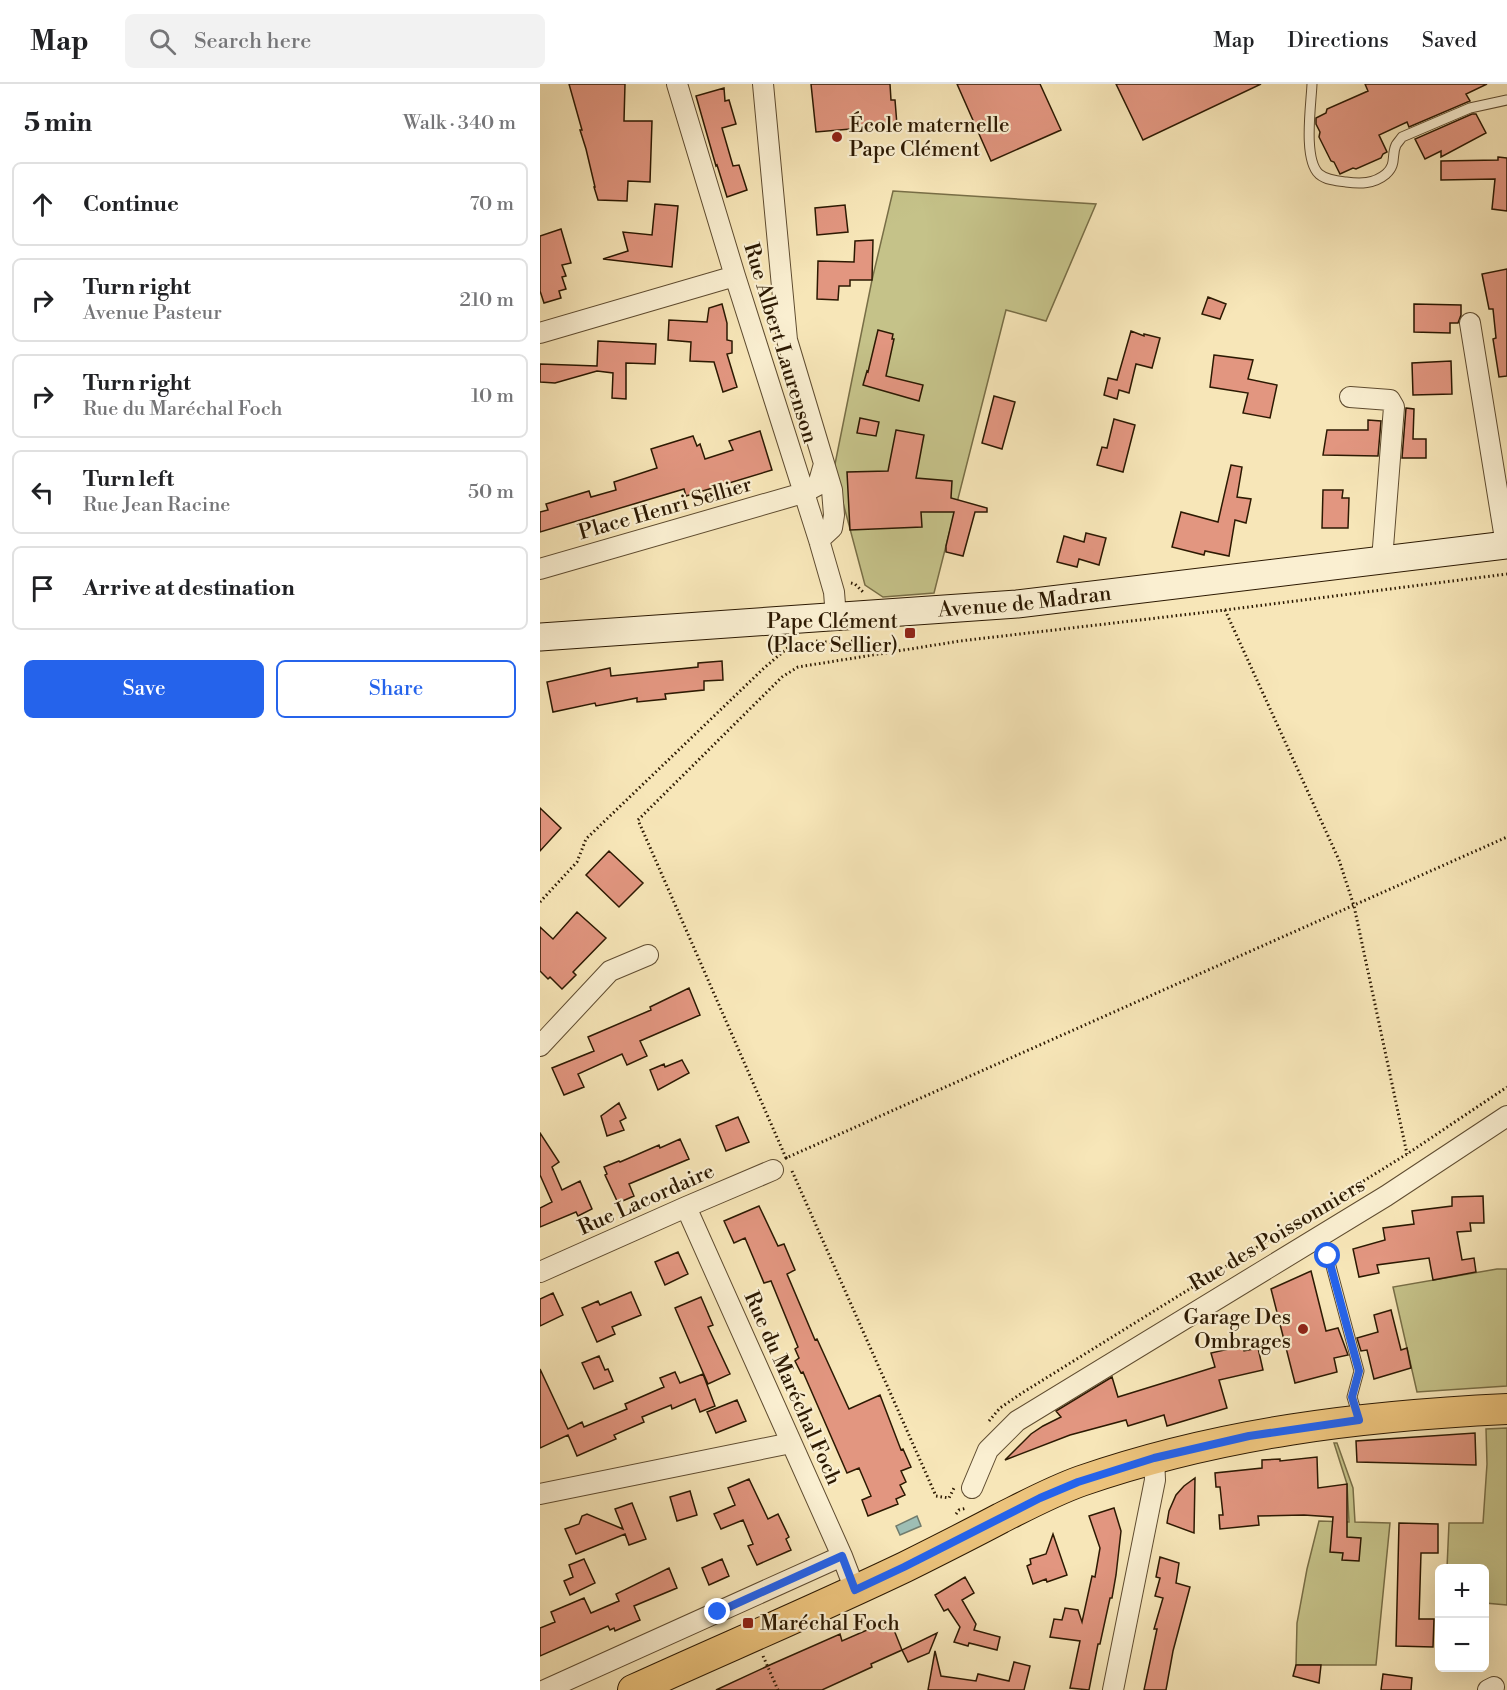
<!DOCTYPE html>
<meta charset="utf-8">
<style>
:root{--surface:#fff;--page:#f2f2f2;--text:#202124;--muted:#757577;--line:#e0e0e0;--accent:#2563eb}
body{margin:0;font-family:"Libre Bodoni",serif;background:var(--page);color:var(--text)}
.controls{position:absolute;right:18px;bottom:18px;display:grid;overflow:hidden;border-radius:9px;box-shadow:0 6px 24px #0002}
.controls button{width:54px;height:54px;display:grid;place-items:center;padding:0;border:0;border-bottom:2px solid var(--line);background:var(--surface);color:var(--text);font:30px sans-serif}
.stop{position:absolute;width:18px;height:18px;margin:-14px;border:4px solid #2563eb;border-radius:50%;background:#fff}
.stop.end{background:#2563eb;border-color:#fff;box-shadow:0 2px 6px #0008}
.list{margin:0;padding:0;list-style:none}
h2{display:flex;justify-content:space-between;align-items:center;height:78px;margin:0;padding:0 24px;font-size:26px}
h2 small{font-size:20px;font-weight:400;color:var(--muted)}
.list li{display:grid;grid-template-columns:39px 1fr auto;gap:18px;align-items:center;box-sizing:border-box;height:84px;margin:0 12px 12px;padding:0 12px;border:2px solid var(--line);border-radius:9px}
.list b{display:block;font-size:22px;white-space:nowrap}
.list p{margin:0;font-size:20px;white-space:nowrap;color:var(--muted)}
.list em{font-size:20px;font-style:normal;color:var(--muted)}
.actions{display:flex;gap:12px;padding:18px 24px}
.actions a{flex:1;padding:14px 0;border:2px solid var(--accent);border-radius:9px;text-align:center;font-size:21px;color:var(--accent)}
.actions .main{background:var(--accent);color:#fff}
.icon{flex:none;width:33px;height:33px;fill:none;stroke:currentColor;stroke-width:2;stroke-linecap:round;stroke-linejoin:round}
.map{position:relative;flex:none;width:967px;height:1606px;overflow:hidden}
header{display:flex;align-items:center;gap:36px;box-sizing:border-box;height:84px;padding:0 30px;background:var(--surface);border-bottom:2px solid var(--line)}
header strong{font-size:28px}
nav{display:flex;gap:33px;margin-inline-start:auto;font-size:21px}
.search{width:420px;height:54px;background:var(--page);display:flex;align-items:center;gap:15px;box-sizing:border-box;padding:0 21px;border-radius:9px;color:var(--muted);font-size:22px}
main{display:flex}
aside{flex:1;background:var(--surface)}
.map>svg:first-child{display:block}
.green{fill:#c5c289;stroke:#786e46;stroke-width:1.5}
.water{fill:#9ebeb4;stroke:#707c6d;stroke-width:1.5}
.building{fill:#e29680;stroke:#2c1902;stroke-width:1.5}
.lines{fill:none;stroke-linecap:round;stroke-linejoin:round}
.lane-casing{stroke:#5f4c30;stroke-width:11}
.street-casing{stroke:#5f4c30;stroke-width:22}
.secondary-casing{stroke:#2c1902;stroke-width:29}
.primary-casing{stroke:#2c1902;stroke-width:32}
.path{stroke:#2c1902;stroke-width:3;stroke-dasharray:1.5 3;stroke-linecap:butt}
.lane{stroke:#faefd1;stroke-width:9}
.street{stroke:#faefd1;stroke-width:20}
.secondary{stroke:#faefd1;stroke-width:27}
.primary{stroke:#ecc37c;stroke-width:30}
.route{stroke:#2563eb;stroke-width:8}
.poi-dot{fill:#8f2418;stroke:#faefd1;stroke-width:2}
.labels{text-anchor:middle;stroke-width:4.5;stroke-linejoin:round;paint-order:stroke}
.poi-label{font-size:21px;fill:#2c1902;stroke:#faefd1;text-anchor:start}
.street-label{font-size:21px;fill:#2c1902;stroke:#faefd1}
</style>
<header>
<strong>Map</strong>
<div class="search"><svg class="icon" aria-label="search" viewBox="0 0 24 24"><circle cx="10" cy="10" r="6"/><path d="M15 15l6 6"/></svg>Search here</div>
<nav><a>Map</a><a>Directions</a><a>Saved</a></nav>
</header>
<main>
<aside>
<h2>5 min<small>Walk · 340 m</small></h2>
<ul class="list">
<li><svg class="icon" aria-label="ahead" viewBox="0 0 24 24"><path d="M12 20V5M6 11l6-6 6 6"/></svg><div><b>Continue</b></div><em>70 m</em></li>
<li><svg class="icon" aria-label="right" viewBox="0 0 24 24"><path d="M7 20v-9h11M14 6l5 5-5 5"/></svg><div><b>Turn right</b><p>Avenue Pasteur</p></div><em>210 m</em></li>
<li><svg class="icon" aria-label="right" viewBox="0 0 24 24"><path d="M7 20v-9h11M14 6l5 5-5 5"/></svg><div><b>Turn right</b><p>Rue du Maréchal Foch</p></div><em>10 m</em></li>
<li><svg class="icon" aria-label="left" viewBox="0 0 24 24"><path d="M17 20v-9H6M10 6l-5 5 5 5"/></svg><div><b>Turn left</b><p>Rue Jean Racine</p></div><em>50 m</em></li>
<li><svg class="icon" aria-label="arrive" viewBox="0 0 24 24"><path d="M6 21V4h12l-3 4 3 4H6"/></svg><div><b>Arrive at destination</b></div></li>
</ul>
<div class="actions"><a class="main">Save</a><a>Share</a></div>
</aside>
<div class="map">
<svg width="967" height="1606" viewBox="0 0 967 1606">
<rect width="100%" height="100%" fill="#f7e6b8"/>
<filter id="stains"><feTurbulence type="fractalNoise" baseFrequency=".00333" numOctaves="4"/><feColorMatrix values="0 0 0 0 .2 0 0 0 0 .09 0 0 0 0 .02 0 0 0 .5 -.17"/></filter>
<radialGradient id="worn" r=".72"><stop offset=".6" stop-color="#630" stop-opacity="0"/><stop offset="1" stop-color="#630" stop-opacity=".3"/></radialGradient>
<path class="green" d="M 353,107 L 556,120 L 506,237 L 466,226 L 394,509 L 343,513 L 325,501 L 294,385 L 332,196 Z
M 957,1185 L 967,1185 L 967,1302 L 877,1308 L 853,1203 Z
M 967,1344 L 967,1521 L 945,1519 L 944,1484 L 907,1484 L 909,1439 L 943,1439 L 947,1380 L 946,1345 Z
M 794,1359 L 797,1359 L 813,1404 L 815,1438 L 850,1439 L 836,1581 L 756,1581 L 757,1539 L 767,1485 L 779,1437 L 809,1438 L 807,1400 Z"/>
<path class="water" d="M 377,1432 L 381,1442 L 360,1451 L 356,1442 Z"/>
<path class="building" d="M 29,0 L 85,0 L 84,37 L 112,37 L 110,98 L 88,97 L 87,117 L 58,116 L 54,103 L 55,103 L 46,65 L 40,46 L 42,46 Z
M 271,0 L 350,0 L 351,16 L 355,16 L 357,41 L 276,48 Z
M 417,0 L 500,0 L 521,46 L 451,77 Z
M 576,0 L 721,0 L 603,56 Z
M 825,0 L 947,0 L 926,10 L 930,17 L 869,43 L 867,38 L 839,51 L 847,68 L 843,70 L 841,74 L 816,85 L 813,84 L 800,90 L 794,78 L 791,77 L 779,53 L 780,48 L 776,40 L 776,34 L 786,29 L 787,25 L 828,7 Z
M 184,4 L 185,17 L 189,16 L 196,40 L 182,44 L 193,82 L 199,81 L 207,106 L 187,113 L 177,81 L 176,82 L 156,12 Z
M 932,30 L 936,30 L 946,49 L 901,73 L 901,67 L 885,75 L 875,55 Z
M 958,73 L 967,74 L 967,127 L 952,125 L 955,95 L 901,96 L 901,77 L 958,76 Z
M 115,120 L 138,122 L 132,183 L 63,175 L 88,167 L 83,148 L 112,151 Z
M 305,121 L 308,148 L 277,151 L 275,124 Z
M 21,145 L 31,179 L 22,181 L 26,192 L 22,193 L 26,205 L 19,207 L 21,214 L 4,219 L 0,207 L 0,152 Z
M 333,156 L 332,196 L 310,196 L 310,202 L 299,202 L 298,216 L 277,215 L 278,177 L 314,178 L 315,157 Z
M 967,185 L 967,292 L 959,293 L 953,255 L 956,254 L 953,225 L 949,225 L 942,190 Z
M 668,213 L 686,220 L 680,235 L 662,230 Z
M 182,220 L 187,239 L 187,256 L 192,257 L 192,269 L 187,270 L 197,303 L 183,308 L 174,278 L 150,277 L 151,258 L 128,256 L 129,236 L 167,238 L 169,224 Z
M 874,220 L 921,221 L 921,231 L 918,239 L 910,239 L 910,249 L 874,248 Z
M 338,246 L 353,250 L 352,255 L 354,255 L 346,292 L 383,301 L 379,317 L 323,301 L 327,287 L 328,288 Z
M 591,247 L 604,252 L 604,250 L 620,254 L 612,284 L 596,280 L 589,309 L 579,306 L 577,315 L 564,311 L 568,294 L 577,296 Z
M 58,257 L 116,260 L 115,280 L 86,279 L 86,315 L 72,314 L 73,289 L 57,287 L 15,299 L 0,298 L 0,280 L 57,282 Z
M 674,271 L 713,276 L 708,295 L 737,301 L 730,334 L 703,329 L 708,309 L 670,303 Z
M 911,277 L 912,310 L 873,311 L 872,279 Z
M 454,312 L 475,318 L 462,365 L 442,359 Z
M 866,324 L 874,325 L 873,355 L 886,355 L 886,374 L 862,374 Z
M 320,334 L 339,338 L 336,352 L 317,349 Z
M 574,335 L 595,341 L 583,388 L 557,381 L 562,363 L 567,364 Z
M 828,336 L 841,337 L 838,372 L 783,371 L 787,346 L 828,346 Z
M 356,346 L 384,351 L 376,394 L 412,397 L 411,414 L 447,424 L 447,428 L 435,428 L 423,472 L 406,468 L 406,462 L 414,428 L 381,428 L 382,443 L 310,446 L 307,388 L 348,387 Z
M 220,347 L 232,386 L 146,412 L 144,405 L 0,448 L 0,428 L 8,426 L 6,420 L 49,407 L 51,413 L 76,406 L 74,398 L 117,384 L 111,365 L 153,352 L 157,362 L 160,360 L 165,375 L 193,366 L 189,357 Z
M 691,381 L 702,383 L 697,413 L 711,415 L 706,439 L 695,436 L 689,472 L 665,467 L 664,471 L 632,463 L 641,428 L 678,438 Z
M 783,406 L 803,406 L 802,414 L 809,414 L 808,444 L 782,444 Z
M 546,449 L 566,454 L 559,481 L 539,475 L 537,483 L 517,478 L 524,452 L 544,458 Z
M 182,577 L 183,596 L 164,597 L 164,606 L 125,610 L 126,615 L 97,618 L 97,614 L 56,622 L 55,619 L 13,628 L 7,598 L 70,584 L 71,592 L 158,583 L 158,579 Z
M 0,724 L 21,744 L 0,767 Z
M 69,767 L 103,799 L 79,823 L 46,791 Z
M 37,828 L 66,854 L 33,888 L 36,891 L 22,905 L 10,893 L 8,895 L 0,887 L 0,843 L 13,855 Z
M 149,904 L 160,931 L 100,957 L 107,972 L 87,981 L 82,970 L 38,990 L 44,1003 L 24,1011 L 12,984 L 54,967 L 48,953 L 111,926 L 110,923 Z
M 142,976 L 149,989 L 118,1006 L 110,986 L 124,980 L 125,983 Z
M 79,1019 L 86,1034 L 80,1037 L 84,1046 L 67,1052 L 61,1032 Z
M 198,1033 L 209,1058 L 186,1067 L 176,1042 Z
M 0,1049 L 19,1078 L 12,1083 L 22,1106 L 40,1097 L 52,1125 L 38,1132 L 36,1128 L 0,1143 L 0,1124 L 12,1118 L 0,1091 Z
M 140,1055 L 149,1075 L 89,1100 L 94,1112 L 78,1119 L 65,1091 L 67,1090 L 64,1083 L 79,1077 L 80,1078 L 119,1061 L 120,1064 Z
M 943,1112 L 944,1139 L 930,1139 L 931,1147 L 917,1148 L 922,1176 L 934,1174 L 936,1188 L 893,1196 L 889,1174 L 837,1181 L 839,1189 L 819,1193 L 813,1165 L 845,1156 L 843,1144 L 874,1140 L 872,1127 L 912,1122 L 912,1113 Z
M 219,1122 L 238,1162 L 244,1160 L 255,1186 L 247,1190 L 275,1256 L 277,1255 L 309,1325 L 340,1311 L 361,1366 L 363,1365 L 371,1383 L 361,1387 L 366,1398 L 360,1401 L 365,1411 L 356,1415 L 358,1420 L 328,1432 L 322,1416 L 331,1412 L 319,1384 L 307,1389 L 263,1288 L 261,1289 L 255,1277 L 259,1274 L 255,1265 L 258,1263 L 231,1197 L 224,1199 L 205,1154 L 194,1159 L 184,1137 Z
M 138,1168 L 148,1190 L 125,1201 L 115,1178 Z
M 771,1187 L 786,1247 L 798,1244 L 808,1271 L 794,1274 L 797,1288 L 755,1299 L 731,1205 Z
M 91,1208 L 101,1231 L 72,1243 L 75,1250 L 57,1258 L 42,1224 L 58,1217 L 60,1221 Z
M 13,1209 L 23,1231 L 0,1242 L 0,1215 Z
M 161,1213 L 173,1241 L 168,1243 L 190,1290 L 168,1300 L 135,1224 Z
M 851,1226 L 861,1266 L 867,1264 L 871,1284 L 834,1295 L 827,1266 L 821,1267 L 817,1254 L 838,1248 L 834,1231 Z
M 702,1262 L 704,1267 L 718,1264 L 723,1286 L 679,1296 L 687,1324 L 627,1342 L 624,1331 L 588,1342 L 586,1336 L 530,1351 L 465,1376 L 491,1350 L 503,1342 L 521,1333 L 516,1327 L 572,1293 L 578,1313 L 675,1283 L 671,1269 Z
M 59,1272 L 65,1286 L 68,1285 L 73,1297 L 54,1305 L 42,1279 Z
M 0,1285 L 28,1345 L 42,1338 L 44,1343 L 87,1325 L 85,1320 L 124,1303 L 120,1294 L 135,1288 L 140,1299 L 163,1290 L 175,1322 L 160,1328 L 155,1315 L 132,1325 L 131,1321 L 102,1333 L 104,1338 L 74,1351 L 76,1355 L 37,1372 L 28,1351 L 0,1364 Z
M 197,1316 L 206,1337 L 176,1349 L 167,1328 Z
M 935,1349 L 936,1381 L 817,1378 L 816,1357 Z
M 777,1373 L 778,1404 L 807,1400 L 807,1453 L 821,1454 L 819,1477 L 802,1476 L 803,1469 L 790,1468 L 793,1433 L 764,1431 L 718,1432 L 719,1441 L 680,1445 L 679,1431 L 683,1431 L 680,1403 L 676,1403 L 675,1389 L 722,1384 L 722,1376 L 740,1375 L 740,1377 Z
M 655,1394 L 654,1449 L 627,1439 L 629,1427 L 636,1411 L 644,1402 Z
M 209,1395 L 228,1435 L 238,1430 L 249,1453 L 246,1455 L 251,1466 L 217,1481 L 208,1462 L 213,1460 L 203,1436 L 181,1445 L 174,1430 L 195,1421 L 188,1404 Z
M 150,1407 L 157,1431 L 137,1437 L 130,1413 Z
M 92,1419 L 106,1455 L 89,1461 L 85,1450 L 36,1470 L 25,1445 L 39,1440 L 42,1432 L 47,1430 L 83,1445 L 75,1425 Z
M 574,1424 L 581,1447 L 576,1491 L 572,1514 L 570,1514 L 560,1560 L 558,1560 L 549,1606 L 530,1604 L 540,1557 L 510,1553 L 514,1535 L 522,1536 L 525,1524 L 538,1526 L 542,1538 L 552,1492 L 555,1493 L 560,1464 L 549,1432 Z
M 859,1439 L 898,1440 L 898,1469 L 881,1469 L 879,1535 L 894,1535 L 893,1563 L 856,1562 Z
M 513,1450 L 527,1491 L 507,1498 L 506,1495 L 493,1500 L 487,1482 L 491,1480 L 490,1475 L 506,1470 Z
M 620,1473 L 639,1479 L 636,1499 L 650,1503 L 633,1567 L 626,1606 L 604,1606 L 617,1545 L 614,1545 L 623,1514 L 615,1512 L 620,1494 L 616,1493 Z
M 44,1475 L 55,1499 L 30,1511 L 24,1497 L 33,1493 L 29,1481 Z
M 182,1475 L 189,1492 L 169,1501 L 162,1484 Z
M 129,1484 L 137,1504 L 94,1522 L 100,1536 L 75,1547 L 74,1544 L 70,1546 L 68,1542 L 0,1572 L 0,1544 L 15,1538 L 11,1528 L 44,1514 L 51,1529 L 79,1517 L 76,1510 Z
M 425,1493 L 434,1509 L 422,1516 L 436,1540 L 434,1546 L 460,1553 L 457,1566 L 429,1559 L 428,1562 L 414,1558 L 420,1543 L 408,1525 L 404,1527 L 395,1511 Z
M 350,1536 L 362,1566 L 331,1580 L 332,1583 L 282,1606 L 176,1606 L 232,1580 L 300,1550 L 302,1557 Z
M 397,1549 L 389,1569 L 368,1578 L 362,1566 Z
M 395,1567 L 401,1592 L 436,1597 L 438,1590 L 469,1597 L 474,1578 L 490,1582 L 484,1606 L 388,1606 Z
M 756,1581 L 781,1581 L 779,1599 L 753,1592 Z
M 843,1590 L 872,1594 L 871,1606 L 841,1606 Z"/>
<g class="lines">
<g class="lane-casing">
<path id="lane" d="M 772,0 C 771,22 763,75 779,90 C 786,96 797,97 806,98 C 820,100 834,100 846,90 C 857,80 851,72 856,61 C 858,58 860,56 862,53 L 930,24 L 967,16
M 788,1171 L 819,1287 L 812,1313 L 818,1333"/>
</g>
<g class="street-casing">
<path id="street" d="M 137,0 L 195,192 L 279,456 L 294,508 L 296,533
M 223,0 L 247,256 L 292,406 L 294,431 L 292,444 L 279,456
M 930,239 L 966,461
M 0,249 L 195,192
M 810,313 L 850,316 L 854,323 L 842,476
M 0,485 L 263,409 L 278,401 L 284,380
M 0,962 L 70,887 L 108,871
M 146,1123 L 302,1472 L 315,1506
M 0,1188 L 146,1123 L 233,1086
M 432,1404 L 448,1366 L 477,1337 L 846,1112 L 967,1032
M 0,1410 L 251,1359
M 5,1606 L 302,1472
M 573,1606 L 615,1396 L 614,1374
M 948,1606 L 954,1603"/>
</g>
<g class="secondary-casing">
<g id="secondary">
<path id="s1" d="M 0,553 L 477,520 L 967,461"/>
</g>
</g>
<g class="primary-casing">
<path id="primary" d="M 93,1606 C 183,1565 275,1526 365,1483 C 397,1467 429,1451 461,1434 C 487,1421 513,1407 541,1397 C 680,1349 820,1332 967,1325"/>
</g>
<path class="path" d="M 311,499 L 315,500 L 324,509
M 685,526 L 799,776 L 814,822 L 867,1070
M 276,557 L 305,560 L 315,556 L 316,551
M 0,818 L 37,778 L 46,755 L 224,584 L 256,557
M 246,1074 L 98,736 L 242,593 L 258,583 L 420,557 L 685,526 L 967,490
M 247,1075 L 246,1074 L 967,753
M 252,1087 L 396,1412 L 409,1414 L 414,1404
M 449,1337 L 460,1324 L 482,1309 L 867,1070 L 967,1003
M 416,1430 L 419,1426 L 427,1424
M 223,1572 L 238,1606"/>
<use href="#lane" class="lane"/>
<use href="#street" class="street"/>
<use href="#secondary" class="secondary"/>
<use href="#primary" class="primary"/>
</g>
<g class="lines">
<path class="route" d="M 178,1528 L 302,1472 L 315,1506 L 364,1483 L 500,1414 L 538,1398 L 614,1374 L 709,1352 L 819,1336 L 812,1313 L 819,1287 L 788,1172"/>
</g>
<g class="poi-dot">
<circle cx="297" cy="53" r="6"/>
<rect x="364" y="543" width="12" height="12" rx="3"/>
<circle cx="763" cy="1245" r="6"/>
<rect x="202" y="1533" width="12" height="12" rx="3"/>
</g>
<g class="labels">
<g class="poi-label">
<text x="309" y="48">École maternelle<tspan x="309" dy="24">Pape Clément</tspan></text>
<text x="358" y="544" text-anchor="end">Pape Clément<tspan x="358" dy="24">(Place Sellier)</tspan></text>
<text x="751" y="1240" text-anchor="end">Garage Des<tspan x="751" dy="24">Ombrages</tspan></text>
<text x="220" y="1546">Maréchal Foch</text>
</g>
<g class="street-label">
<text transform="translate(241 259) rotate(73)" y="7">Rue Albert Laurenson</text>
<text transform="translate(125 424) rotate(-16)" y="7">Place Henri Sellier</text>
<text dy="7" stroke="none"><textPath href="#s1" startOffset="486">Avenue de Madran</textPath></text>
<text transform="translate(106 1115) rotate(-24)" y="7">Rue Lacordaire</text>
<text transform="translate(737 1150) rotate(-31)" y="7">Rue des Poissonniers</text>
<text transform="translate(253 1304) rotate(66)" y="7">Rue du Maréchal Foch</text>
</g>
</g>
<rect width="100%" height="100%" filter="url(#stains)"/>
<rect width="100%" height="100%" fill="url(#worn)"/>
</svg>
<div class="controls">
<button>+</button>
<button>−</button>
</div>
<div class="stop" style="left:788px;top:1172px"></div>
<div class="stop end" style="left:178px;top:1528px"></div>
</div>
</main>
